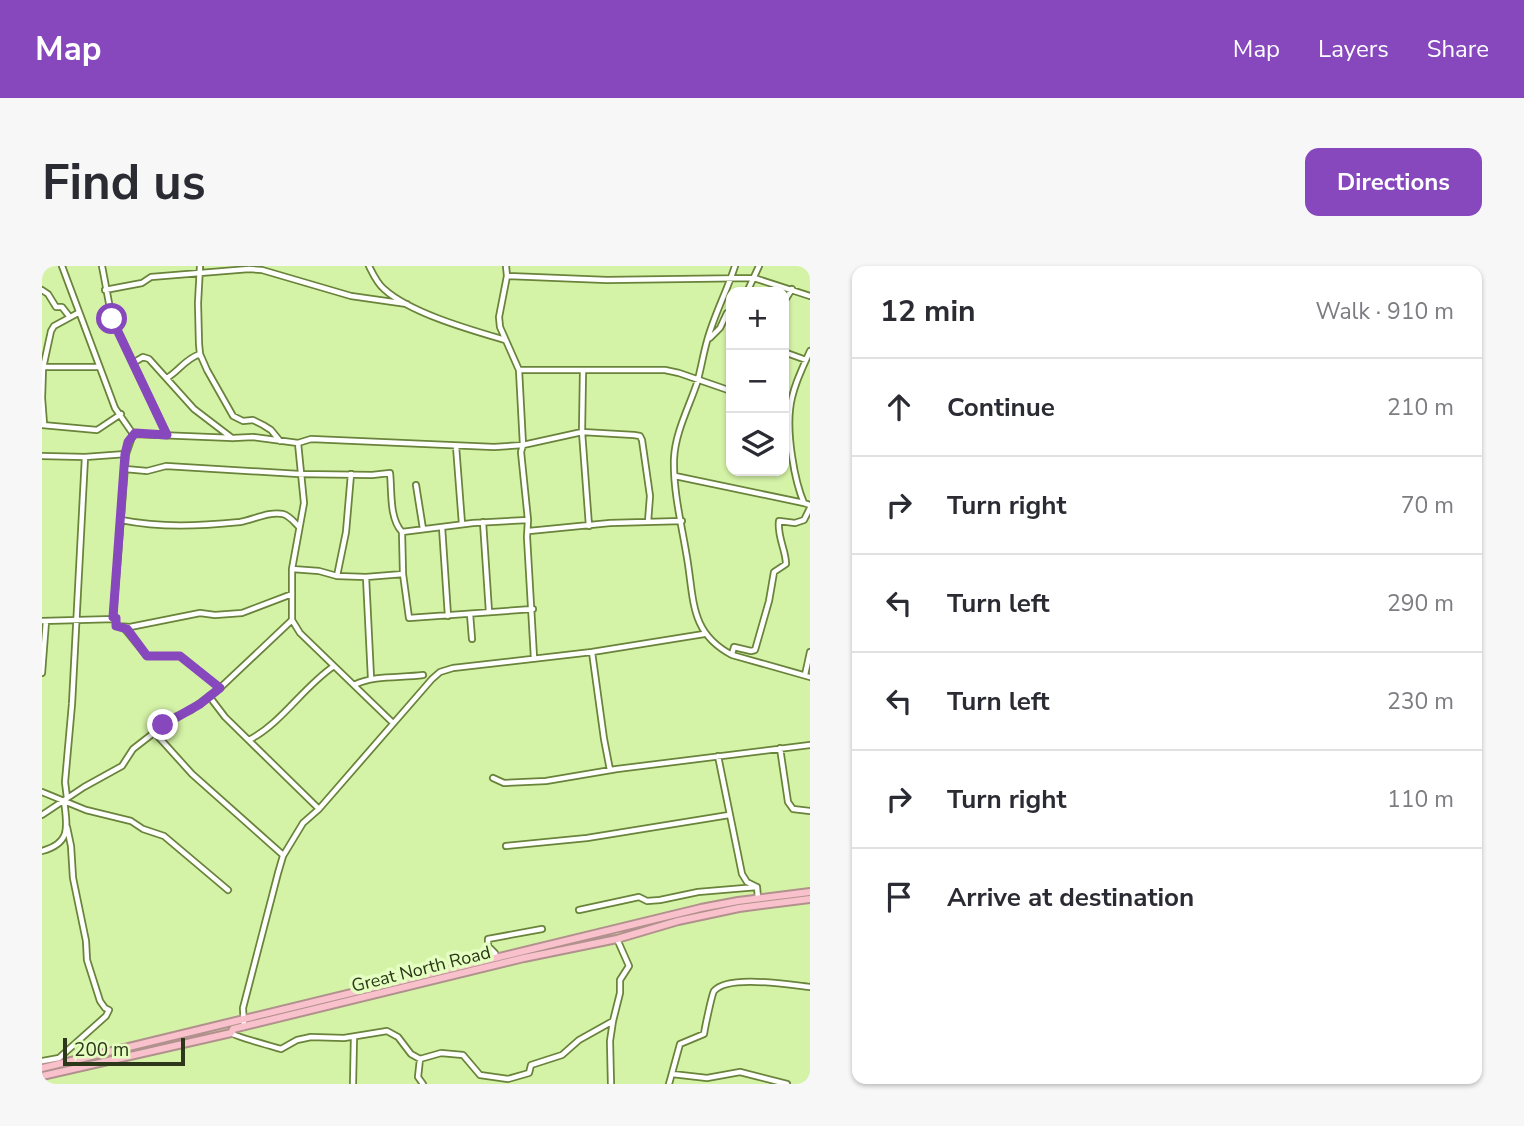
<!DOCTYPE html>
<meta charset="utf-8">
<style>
:root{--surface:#fff;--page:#f7f7f7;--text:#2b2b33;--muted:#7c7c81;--line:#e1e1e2;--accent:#8748bd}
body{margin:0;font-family:"Nunito Sans",sans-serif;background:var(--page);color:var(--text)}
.controls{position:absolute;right:21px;top:21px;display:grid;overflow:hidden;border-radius:14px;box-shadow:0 2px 5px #0004}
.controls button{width:63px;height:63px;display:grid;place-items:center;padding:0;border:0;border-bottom:2px solid var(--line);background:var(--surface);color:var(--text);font:35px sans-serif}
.scale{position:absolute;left:21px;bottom:18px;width:122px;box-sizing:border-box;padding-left:7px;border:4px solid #2c3819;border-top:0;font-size:19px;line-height:24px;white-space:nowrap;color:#2c3819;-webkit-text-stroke:5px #e5fec1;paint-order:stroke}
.stop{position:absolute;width:21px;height:21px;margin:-16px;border:5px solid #8748bd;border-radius:50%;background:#fff}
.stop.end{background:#8748bd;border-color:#fff;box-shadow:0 2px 7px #0008}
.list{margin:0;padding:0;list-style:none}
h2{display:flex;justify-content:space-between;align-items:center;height:91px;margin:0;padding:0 28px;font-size:30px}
h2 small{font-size:23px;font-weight:400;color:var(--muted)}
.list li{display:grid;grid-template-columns:46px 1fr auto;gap:21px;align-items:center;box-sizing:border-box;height:98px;padding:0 28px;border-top:2px solid var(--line)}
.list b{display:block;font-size:26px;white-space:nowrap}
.list em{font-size:23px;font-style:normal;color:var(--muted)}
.icon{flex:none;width:38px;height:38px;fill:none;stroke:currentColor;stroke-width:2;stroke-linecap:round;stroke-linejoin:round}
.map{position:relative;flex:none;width:768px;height:818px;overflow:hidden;border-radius:14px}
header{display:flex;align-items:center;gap:42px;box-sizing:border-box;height:98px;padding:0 35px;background:var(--accent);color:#fff}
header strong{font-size:33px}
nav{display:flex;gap:38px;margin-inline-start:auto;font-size:24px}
.intro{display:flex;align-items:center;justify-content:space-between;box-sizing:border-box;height:168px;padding:0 42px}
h1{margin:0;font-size:49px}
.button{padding:18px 32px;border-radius:14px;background:var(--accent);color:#fff;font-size:24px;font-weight:700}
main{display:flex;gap:42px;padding:0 42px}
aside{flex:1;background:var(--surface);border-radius:14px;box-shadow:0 2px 5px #0004}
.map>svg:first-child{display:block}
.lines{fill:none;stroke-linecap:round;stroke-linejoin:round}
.minor-casing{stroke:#69833b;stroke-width:8}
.highway-casing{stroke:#b1918d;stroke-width:10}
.minor{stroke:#fff;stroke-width:4.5}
.highway{stroke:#f8c1cb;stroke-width:6}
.route{stroke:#8748bd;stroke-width:9}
.labels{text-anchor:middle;stroke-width:7;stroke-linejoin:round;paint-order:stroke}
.street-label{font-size:18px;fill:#2c3819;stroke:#e5fec1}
</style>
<header>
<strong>Map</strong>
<nav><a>Map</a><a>Layers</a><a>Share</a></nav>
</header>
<div class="intro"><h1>Find us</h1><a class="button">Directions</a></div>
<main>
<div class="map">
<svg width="768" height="818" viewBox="0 0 768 818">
<rect width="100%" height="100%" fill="#d5f3a7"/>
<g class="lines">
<g class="minor-casing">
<path id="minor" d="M 20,0 L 73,142 L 91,168
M 60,0 L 70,53 L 125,169
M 158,0 L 156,37 L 157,78 L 158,88 L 165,104 L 191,150 L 201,155 L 211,154 L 221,159 L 229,164 L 238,175
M 327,0 C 331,8 335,17 342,23 C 368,47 429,64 463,74
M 464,0 L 465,10 L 457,51 L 458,61 L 477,104 L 481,179 L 479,186 L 486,254 L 485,271 L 492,392
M 693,0 C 685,25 672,49 665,75 C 661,89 659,103 655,117 C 647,141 633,167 632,193 C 631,228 641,264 646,298 C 652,338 650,368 690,389 L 768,411
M 465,10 L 565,14 L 712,12 L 768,30
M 0,24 L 6,28 L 14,41 L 20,41 L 27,50
M 63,24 L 100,17 L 109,11 L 207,3 L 220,4 L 309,30 L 365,38
M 705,26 L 717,0
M 742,36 L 750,23
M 668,72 L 678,62 L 685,47 L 689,45
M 768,85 C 760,103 750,123 748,143 C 745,169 752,214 762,237 L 768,239
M 742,86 L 764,94
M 91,97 L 101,91 L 107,93 L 152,143 L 190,172
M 0,101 L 56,101
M 477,104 L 623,104 L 637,107 L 689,125
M 541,105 L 540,166 L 547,260
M 125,112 C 138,104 143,93 158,88
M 0,132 L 1,102 L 9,65 L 12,60 L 36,47
M 0,132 L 2,158
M 0,159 L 55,164 L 79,148
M 91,168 L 191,172 L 211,171 L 256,177 L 269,173 L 452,181 L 481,179 L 540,166 L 592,169 L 598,170 L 600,174 L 608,230 L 606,256
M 91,168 L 84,188 L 71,351 L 74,352 L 74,360 L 88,361 L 158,347 L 173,349 L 200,347 L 250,328
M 256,177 L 262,237 L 250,303 L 250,354 L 258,367 L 351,457
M 414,180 L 420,258
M 0,190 L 43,191 L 84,188
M 83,203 L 105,205 L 124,200 L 257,208 L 330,209 L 348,207 C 350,225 347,252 360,266 L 361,308 L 367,352 L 491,343
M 633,210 L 762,237
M 374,219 L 381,263
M 79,254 C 120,262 157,260 198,256 C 211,254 227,245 241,248 C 248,250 252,256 257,261
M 441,256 L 447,346
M 400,261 L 406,350
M 487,265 L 568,257 L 640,255
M 360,266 L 431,257 L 486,254
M 250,303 L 277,305 L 295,310 L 324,311 L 361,308
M 295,310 L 304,266 L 309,208
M 324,311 L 329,412
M 428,348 L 430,373
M 0,355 L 73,353
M 82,362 L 105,390 L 138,390 L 178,422
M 550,386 L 562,473 L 568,504
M 690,388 L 692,381 L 709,385 L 713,384 L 727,335 L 732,306 L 744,298 C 744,284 735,271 737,255 L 753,257 L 762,254 L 768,242
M 0,407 L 4,355
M 763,409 L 768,386
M 312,419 C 332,409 358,412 381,409
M 167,430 L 183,451 L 277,543
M 113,467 L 150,508 L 241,589
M 207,474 C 240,457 261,421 292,400
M 738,482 L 746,536 L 751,543 L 768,545
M 676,490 L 700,608 L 705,616 L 715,621 L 716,632
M 451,512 L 462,517 L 504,515 L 575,503 L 768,479
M 0,526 L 44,544 L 89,555 L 101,563 L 122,570 L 186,624
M 25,532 L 23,516 L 30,438 L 43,191
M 0,549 L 42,521 L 80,500 L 91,483 L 131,452 L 149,444 L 178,422 L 250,354
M 464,580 L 545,572 L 687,549
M 0,585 C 30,577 25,560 22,534
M 537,644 L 597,631 L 605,635 L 618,634 L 656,626 L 715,621
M 454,692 L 453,687 L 446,680 L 446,673 L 500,663
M 202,761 L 201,742 L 236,607 L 241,590 L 261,557 L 277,543 L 390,413 L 398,406 L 411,402 L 550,386 L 662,368
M 189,767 C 192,770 232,781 239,783 L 255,774 L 269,771 L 302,772 L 345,765 L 356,771 L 369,788 L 378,793 L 399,787 L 421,789 L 438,809 L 466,813 L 487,807 L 489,799 L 520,789 L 537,774 L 571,755
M 378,793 L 376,811 L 381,818
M 0,795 L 17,792 L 64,750 L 67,744 L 63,742 L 58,735 L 45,694 L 44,675 L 31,612 L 29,580 L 25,561
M 630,808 L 665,812 L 698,806 L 745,818
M 311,818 L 312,771
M 569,818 L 568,775 L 571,755 L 578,727 L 578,714 L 587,700 L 575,673
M 627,818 L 638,778 L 662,768 C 663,761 670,728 672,725 C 686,708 747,719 768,721"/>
</g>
<g class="highway-casing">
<path id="highway" d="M 0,802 L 659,642 L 696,635 L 768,626
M 0,810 L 189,767 L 191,763 L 482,692 L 575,673 L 636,655 L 697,642 L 768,633"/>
</g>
<use href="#minor" class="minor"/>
<use href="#highway" class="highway"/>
</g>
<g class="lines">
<path class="route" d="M 70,53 L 125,169 L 93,167 L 86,176 L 83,188 L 71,351 L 74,352 L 74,360 L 85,363 L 105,390 L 138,390 L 178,422 L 158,438 L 121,459"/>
</g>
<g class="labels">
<g class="street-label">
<text transform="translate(379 703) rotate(-14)" y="6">Great North Road</text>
</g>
</g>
</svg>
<div class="controls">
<button>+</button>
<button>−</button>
<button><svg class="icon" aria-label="layers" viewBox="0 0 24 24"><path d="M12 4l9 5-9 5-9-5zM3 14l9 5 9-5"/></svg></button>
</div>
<div class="scale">200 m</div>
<div class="stop" style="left:70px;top:53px"></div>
<div class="stop end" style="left:121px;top:459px"></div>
</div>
<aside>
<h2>12 min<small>Walk · 910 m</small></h2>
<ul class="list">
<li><svg class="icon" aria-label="ahead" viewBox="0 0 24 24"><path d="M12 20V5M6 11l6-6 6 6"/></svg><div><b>Continue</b></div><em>210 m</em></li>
<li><svg class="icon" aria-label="right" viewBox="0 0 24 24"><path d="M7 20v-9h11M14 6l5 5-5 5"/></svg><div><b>Turn right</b></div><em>70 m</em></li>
<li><svg class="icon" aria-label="left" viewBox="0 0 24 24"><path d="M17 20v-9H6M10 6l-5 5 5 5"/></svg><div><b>Turn left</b></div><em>290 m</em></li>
<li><svg class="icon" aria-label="left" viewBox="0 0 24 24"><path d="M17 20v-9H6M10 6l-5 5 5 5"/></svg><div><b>Turn left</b></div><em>230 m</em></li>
<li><svg class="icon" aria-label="right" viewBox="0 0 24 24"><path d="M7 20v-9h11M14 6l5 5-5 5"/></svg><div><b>Turn right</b></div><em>110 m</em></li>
<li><svg class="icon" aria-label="arrive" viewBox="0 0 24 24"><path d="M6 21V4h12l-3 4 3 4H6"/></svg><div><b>Arrive at destination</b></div></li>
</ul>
</aside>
</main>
